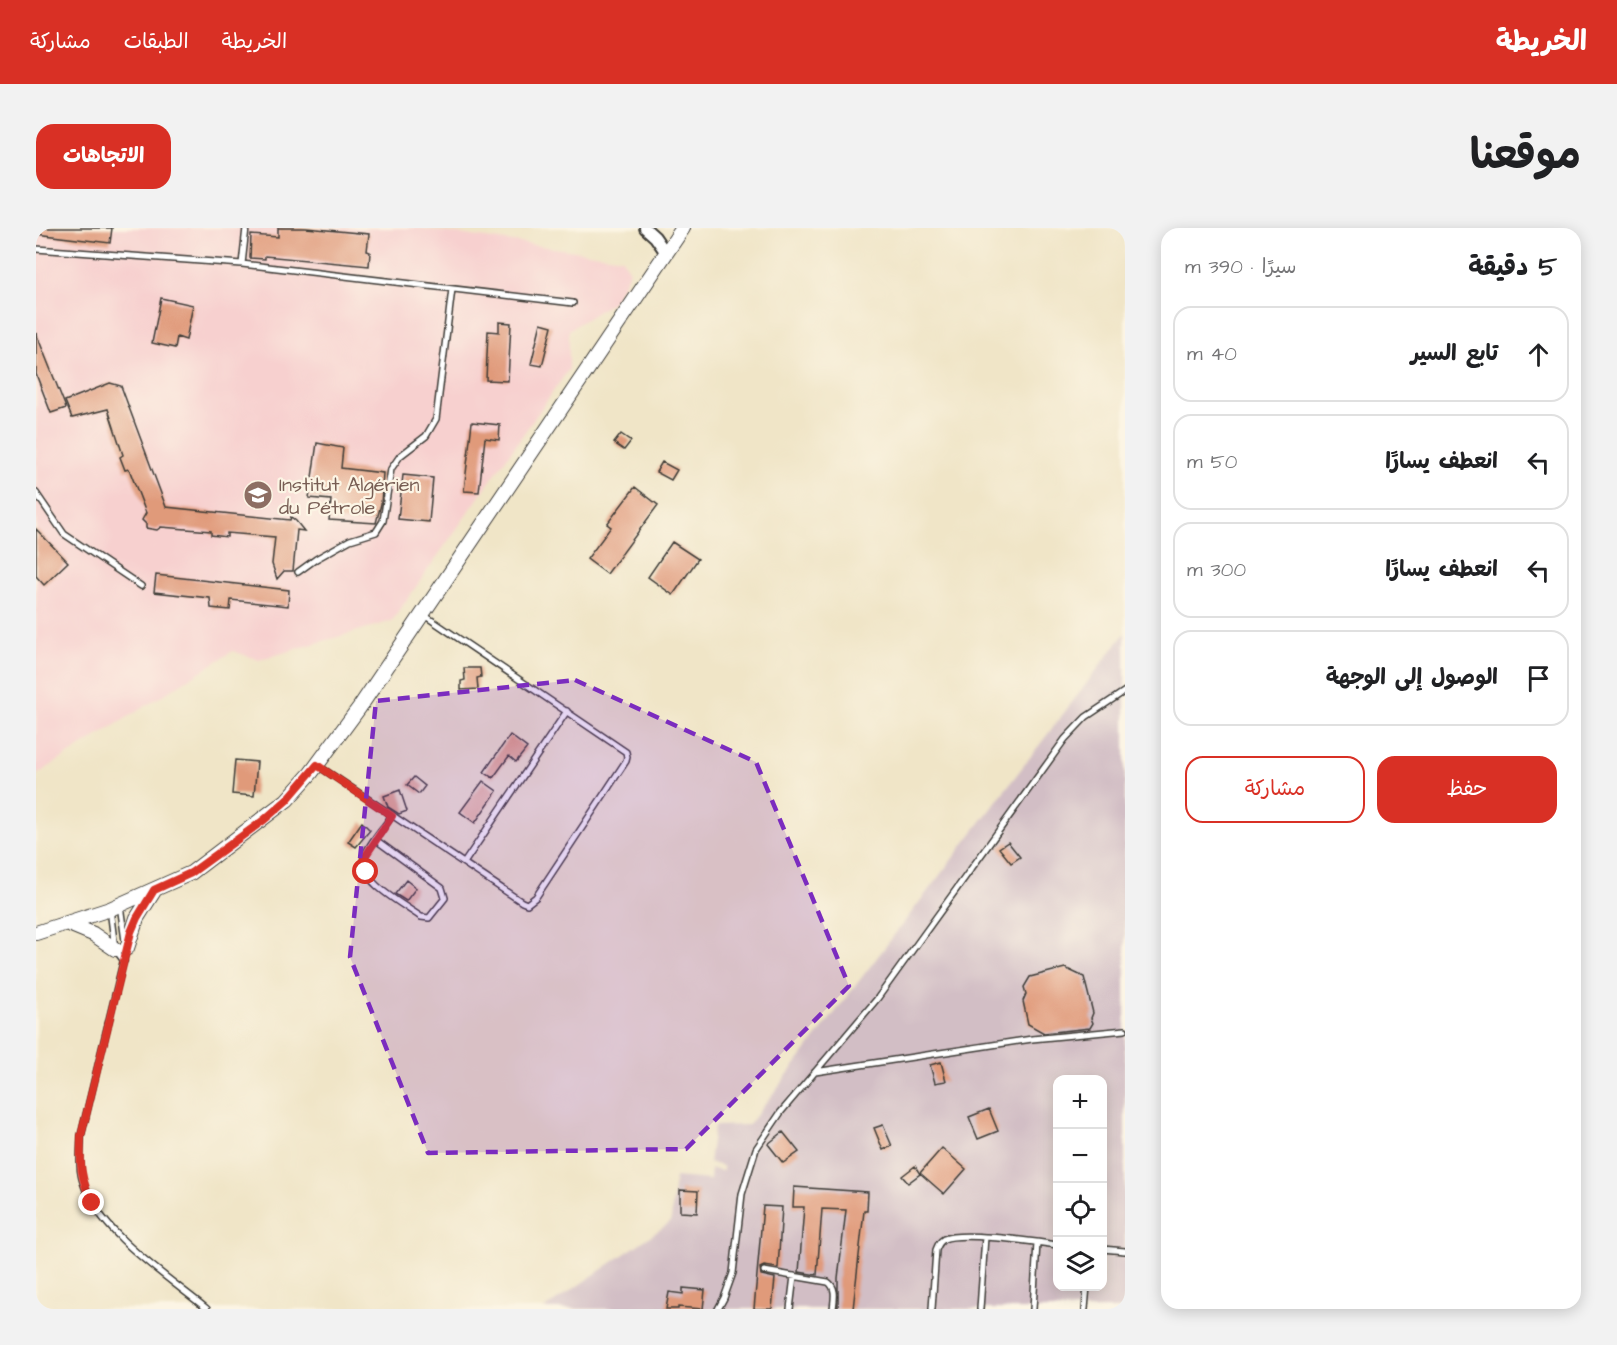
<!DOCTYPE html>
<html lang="ar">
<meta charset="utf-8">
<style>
:root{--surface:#fff;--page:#f2f2f2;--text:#202124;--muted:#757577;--line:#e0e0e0;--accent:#d93025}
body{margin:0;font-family:"Architects Daughter","Playpen Sans Arabic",sans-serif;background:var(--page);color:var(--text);direction:rtl}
.controls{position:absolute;right:18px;bottom:18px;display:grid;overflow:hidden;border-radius:12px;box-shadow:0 3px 15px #0003}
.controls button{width:54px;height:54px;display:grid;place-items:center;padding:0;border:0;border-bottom:2px solid var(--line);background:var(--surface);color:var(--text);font:30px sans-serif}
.stop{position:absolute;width:18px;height:18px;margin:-14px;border:4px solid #d93025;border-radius:50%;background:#fff}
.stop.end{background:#d93025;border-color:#fff;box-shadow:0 2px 6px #0008}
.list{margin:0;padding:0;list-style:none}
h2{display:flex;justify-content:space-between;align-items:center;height:78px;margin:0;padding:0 24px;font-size:26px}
h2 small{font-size:20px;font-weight:400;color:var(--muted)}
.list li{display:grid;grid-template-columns:39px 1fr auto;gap:18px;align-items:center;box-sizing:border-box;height:96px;margin:0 12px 12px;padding:0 12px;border:2px solid var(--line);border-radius:18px}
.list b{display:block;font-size:22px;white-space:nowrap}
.list em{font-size:20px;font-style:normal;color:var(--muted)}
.actions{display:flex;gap:12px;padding:18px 24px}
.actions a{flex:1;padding:14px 0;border:2px solid var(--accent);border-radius:18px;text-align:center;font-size:21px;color:var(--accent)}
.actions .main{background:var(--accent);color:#fff}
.icon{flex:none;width:33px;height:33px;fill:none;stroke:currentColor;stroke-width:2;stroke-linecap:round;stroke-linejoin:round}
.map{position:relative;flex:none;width:1089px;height:1081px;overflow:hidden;direction:ltr;border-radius:18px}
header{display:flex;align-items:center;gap:36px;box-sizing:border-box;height:84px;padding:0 30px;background:var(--accent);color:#fff}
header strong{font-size:28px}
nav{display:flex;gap:33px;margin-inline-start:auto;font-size:21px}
.intro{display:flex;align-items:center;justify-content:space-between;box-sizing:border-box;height:144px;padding:0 36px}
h1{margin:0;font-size:42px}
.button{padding:15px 27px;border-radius:18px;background:var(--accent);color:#fff;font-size:21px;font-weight:700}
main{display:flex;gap:36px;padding:0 36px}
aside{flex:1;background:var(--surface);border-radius:18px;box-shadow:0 3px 15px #0003}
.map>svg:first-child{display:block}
.built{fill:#f7d0cf}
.industrial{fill:#d2bec5;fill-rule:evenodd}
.building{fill:#e09a7a}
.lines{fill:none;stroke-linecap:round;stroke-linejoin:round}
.lane-casing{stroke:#3c3a36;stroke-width:8}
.street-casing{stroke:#3c3a36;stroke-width:14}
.secondary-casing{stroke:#3c3a36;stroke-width:16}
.lane{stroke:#fff;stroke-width:5}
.street{stroke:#fff;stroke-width:10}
.secondary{stroke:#fff;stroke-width:14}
.route{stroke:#d93025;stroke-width:8}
.marked{fill:#7b2cbf;fill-opacity:0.2;stroke:#7b2cbf;stroke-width:4.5;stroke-dasharray:12 8;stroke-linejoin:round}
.labels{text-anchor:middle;stroke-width:4.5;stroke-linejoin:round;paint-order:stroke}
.education-label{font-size:20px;fill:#785e54;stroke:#fcf5e5;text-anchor:start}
</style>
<header>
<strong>الخريطة</strong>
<nav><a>الخريطة</a><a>الطبقات</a><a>مشاركة</a></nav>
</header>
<div class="intro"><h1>موقعنا</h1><a class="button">الاتجاهات</a></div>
<main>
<aside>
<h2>5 دقيقة<small>سيرًا · 390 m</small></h2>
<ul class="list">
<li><svg class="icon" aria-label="ahead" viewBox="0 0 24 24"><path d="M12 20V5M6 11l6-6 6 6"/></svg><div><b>تابع السير</b></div><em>40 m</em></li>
<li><svg class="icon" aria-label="left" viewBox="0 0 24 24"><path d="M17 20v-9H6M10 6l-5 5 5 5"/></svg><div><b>انعطف يسارًا</b></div><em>50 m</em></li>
<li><svg class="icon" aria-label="left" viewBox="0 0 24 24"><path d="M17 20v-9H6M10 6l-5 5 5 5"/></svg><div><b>انعطف يسارًا</b></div><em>300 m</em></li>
<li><svg class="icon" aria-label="arrive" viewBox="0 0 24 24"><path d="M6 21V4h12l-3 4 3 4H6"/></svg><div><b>الوصول إلى الوجهة</b></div></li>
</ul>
<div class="actions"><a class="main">حفظ</a><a>مشاركة</a></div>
</aside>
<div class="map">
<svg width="1089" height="1081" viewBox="0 0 1089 1081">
<rect width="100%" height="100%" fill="#fcf5e5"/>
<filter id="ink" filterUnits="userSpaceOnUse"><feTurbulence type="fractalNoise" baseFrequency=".0167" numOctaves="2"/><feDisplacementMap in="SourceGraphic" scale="12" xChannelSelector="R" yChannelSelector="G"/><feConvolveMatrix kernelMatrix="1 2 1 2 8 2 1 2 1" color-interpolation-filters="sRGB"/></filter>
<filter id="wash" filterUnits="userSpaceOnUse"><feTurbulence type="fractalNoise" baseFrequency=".008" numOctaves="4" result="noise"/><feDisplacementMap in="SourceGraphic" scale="24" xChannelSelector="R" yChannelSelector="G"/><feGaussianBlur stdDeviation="1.35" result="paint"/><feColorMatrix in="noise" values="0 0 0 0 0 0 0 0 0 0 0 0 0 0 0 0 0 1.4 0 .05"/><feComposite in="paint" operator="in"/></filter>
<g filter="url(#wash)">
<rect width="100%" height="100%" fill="#f0e5c7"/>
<path class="built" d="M 0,0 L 382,0 L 586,30 L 594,43 L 578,73 L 533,102 L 533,141 L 356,393 L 223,432 L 197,423 L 0,547 Z"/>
<path class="industrial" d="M 1089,405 L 1089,1081 L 508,1081 L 635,994 L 639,949 L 674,952 L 675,941 L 687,943 L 687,938 L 673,935 L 678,898 L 713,897 ZM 1022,852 L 1066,852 L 1066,1058 L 1022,1058 Z"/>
<g id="blocks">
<path class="building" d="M 0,0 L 76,0 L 74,15 L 0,6 Z
M 242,0 L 270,0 L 333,6 L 331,23 L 334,24 L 333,38 L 229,28 L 229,31 L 214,30 L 215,7 L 242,9 Z
M 125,70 L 157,77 L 150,112 L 141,109 L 139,120 L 116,115 Z
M 463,94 L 475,95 L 472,153 L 450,152 L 452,103 L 463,104 Z
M 505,95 L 516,98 L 506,138 L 495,136 Z
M 0,105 L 30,180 L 15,185 L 0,146 Z
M 74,155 L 85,158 L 130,279 L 254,292 L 255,289 L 260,293 L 268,303 L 261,302 L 257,343 L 248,343 L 241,351 L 236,336 L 239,309 L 191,305 L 191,309 L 175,307 L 175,303 L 125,299 L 121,302 L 110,300 L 110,296 L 106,292 L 110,285 L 93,241 L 89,242 L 84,229 L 87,227 L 72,181 L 36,190 L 29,173 Z
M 436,194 L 464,197 L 463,212 L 449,210 L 443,264 L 428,263 Z
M 585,206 L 595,213 L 588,222 L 578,215 Z
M 281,215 L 307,220 L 305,240 L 347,245 L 345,276 L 340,295 L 293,292 L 295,272 L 273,270 Z
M 626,234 L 641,242 L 635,252 L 620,244 Z
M 367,247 L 397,250 L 393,294 L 362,291 Z
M 599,259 L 622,277 L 571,346 L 551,331 L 575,299 L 571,296 Z
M 0,301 L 32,334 L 8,357 L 0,348 Z
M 636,314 L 662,331 L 637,367 L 612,349 Z
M 120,347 L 253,362 L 252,378 L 195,372 L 194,382 L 175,380 L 174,370 L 118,364 Z
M 428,440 L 444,440 L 445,449 L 441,450 L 442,461 L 425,462 L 425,453 L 429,452 Z
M 474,507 L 491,520 L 480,534 L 473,528 L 457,550 L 448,544 Z
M 199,532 L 221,534 L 218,568 L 196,566 Z
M 378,549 L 389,558 L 383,566 L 371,557 Z
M 447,553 L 461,563 L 439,595 L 424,584 Z
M 364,562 L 371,583 L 363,586 L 352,579 L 348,568 Z
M 326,594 L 334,602 L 320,619 L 312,614 Z
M 972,614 L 984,629 L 975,635 L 963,620 Z
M 370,652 L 380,660 L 370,673 L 359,666 Z
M 1029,740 L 1048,749 L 1057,785 L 1055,790 L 1057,795 L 1054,800 L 1008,805 L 992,796 L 987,773 L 990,766 L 988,759 L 994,749 Z
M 905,834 L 910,853 L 899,855 L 894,837 Z
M 953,881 L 962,903 L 942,911 L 933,889 Z
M 847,897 L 856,918 L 847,922 L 838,900 Z
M 747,904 L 763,924 L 747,935 L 732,916 Z
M 906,920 L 930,941 L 908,966 L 884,945 Z
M 879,938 L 884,946 L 872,955 L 866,948 Z
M 758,959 L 832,964 L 831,983 L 828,983 L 817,1081 L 802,1081 L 802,1050 L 810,982 L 786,981 L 781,1047 L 763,1044 L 768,979 L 757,979 Z
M 644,962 L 662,963 L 661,985 L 644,984 Z
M 727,978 L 746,979 L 742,1040 L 728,1038 L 724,1040 L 725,1047 L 739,1050 L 736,1081 L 718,1081 Z
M 647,1060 L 669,1062 L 667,1081 L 642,1079 L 642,1081 L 630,1081 L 633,1064 L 647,1066 Z"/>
</g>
</g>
<g filter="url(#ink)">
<use href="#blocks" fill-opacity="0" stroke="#3c3a36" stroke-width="1.5"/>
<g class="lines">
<g class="lane-casing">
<path id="lane" d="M 0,21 L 206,36 L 537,75
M 206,36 L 210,0
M 0,265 L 28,306 L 105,358
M 262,344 L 280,331 L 314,312 L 340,304 L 347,293 L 355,241 L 364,228 L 390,208 L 400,191 L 416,61
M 281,537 L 486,674 L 491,676 L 500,669 L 590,533 L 591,529 L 590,524 L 388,387
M 340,612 L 406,660 L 409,670 L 393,690 L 385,689 C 370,678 320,652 328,630 C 332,617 344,604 352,593 L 355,588
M 428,635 L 531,483
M 84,677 L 89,713
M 74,681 L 79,721 L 88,733
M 90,722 L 45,908 C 45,923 42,940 47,954 C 63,1005 131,1048 171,1081
M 779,844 L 996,811 L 1089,802
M 1066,1021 L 1089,1023
M 728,1043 L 792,1054 C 801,1060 798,1071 797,1081
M 682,1081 L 688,1070 L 697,1045 L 706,966 L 720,921 L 745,884 L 841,771 L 1029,511 L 1050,489 L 1089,463
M 754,1081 L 758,1048
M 896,1081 L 900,1022 C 902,1017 903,1014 908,1011 C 926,1003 999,1014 1022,1017
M 944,1081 L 949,1009
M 997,1081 L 1001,1015
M 1049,1081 L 1051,1058"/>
</g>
<g class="street-casing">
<path id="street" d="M 609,0 L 619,9 L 630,25"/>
</g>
<g class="secondary-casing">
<path id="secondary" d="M 33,696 L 57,706 L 79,721
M 0,705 L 74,681 L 155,645 L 251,572 L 275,545 L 323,480 L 647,0
M 91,720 L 101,690 L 118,663"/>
</g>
<use href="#lane" class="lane"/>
<use href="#street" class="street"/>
<use href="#secondary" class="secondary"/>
</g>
</g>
<g class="lines" filter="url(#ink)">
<path class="route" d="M 56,975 C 44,948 44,938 45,908 L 95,704 L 101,690 L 118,662 L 155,645 L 228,592 L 251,572 L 281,537 L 356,588 L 328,630 L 330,644"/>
</g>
<path class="marked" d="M 539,452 L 720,534 L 813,758 L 650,921 L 392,925 L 314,729 L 340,473 Z"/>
<defs>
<g id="university-disc" transform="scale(1.5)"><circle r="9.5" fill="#8d6e63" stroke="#fcf5e5"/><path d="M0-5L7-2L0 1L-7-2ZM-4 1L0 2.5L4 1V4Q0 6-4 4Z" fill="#fff"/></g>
</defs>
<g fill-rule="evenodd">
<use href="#university-disc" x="222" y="267"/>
</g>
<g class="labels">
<g class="education-label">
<text x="243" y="263">Institut Algérien<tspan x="243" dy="23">du Pétrole</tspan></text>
</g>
</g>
</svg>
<div class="controls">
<button>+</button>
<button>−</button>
<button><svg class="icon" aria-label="locate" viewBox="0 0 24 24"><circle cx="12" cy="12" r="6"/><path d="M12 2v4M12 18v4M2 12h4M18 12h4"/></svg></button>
<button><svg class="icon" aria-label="layers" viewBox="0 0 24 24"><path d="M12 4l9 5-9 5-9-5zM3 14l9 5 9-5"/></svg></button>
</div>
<div class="stop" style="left:330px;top:644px"></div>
<div class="stop end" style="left:56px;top:975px"></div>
</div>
</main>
